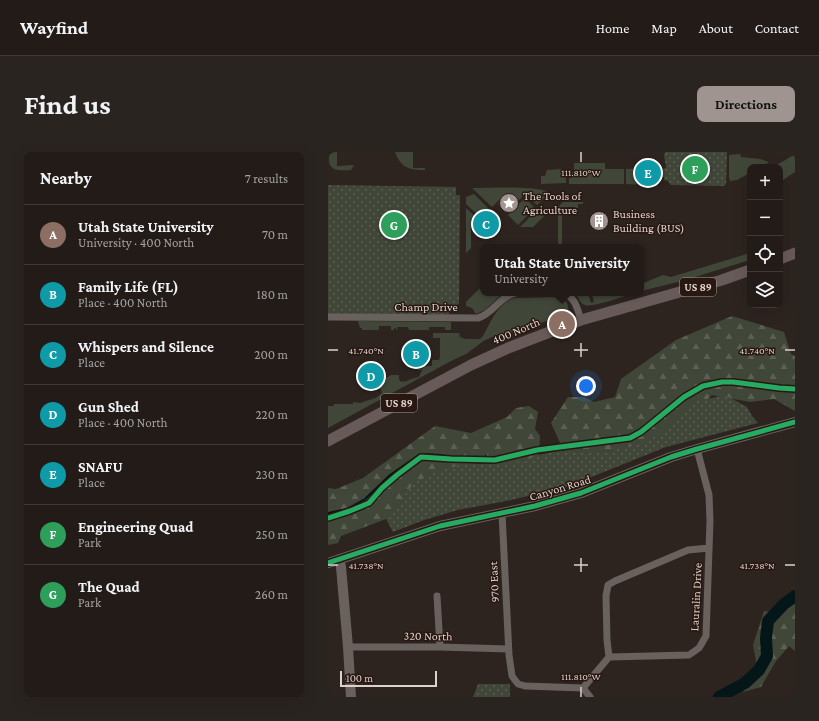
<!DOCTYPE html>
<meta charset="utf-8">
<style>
:root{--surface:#221b18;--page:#2a2421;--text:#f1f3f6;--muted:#a2a1a2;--line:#3f3937;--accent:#a09490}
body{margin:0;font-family:"Crimson Pro",serif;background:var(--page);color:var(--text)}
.controls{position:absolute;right:12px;top:12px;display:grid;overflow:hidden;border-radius:8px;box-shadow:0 4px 16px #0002}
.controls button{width:36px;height:36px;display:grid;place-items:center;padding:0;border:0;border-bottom:1px solid var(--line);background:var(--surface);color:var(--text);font:20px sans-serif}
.scale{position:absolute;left:12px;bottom:10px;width:97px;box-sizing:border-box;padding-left:4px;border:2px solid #ded1cd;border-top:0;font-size:11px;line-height:14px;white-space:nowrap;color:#ded1cd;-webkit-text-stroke:3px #291711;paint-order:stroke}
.you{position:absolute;left:258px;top:234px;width:14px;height:14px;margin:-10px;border:3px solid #fff;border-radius:50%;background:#1a73e8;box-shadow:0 0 0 6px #1a73e833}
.badge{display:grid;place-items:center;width:26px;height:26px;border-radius:50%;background:var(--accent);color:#fff;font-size:13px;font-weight:700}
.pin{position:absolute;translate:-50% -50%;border:2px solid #fff;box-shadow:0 1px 4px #0006}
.popup{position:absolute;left:152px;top:92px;width:164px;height:52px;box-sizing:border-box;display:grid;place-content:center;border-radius:8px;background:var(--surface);filter:drop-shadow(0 1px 3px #0005);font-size:13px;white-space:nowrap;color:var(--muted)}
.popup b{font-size:15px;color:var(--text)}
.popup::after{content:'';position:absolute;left:50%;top:100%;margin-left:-8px;border:8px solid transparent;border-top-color:var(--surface)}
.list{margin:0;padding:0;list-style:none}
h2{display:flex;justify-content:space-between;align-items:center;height:52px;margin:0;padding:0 16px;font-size:17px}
h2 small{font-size:13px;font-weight:400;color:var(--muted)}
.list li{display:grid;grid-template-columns:26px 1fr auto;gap:12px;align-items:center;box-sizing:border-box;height:60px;padding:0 16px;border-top:1px solid var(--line)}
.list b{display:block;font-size:15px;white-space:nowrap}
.list p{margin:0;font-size:13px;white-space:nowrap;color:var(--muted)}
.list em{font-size:13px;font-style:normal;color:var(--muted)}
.icon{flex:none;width:22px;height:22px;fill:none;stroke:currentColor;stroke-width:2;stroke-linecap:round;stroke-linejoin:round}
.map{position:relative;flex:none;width:467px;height:545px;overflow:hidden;border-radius:8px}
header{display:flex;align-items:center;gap:24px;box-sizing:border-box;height:56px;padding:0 20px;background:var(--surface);border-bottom:1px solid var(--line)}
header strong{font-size:19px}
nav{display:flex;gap:22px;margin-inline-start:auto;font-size:14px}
.intro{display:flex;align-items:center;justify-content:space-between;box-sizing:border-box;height:96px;padding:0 24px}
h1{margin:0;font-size:28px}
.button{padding:10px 18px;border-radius:8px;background:var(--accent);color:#111;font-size:14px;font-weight:700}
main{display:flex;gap:24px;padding:0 24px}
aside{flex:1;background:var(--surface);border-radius:8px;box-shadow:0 4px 16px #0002}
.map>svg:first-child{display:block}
.green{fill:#414738}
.forest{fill:url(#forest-firs)}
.park{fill:url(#park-dots)}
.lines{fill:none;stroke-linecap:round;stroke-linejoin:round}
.stream{stroke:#041618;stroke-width:2}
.river{stroke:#041618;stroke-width:12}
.street{stroke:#68615e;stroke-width:7}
.secondary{stroke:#68615e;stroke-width:10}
.primary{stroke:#685a58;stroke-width:11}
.cycleway-casing{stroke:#291711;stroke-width:8}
.cycleway{stroke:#26ab63;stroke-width:5}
.ticks{fill:none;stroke:#ded1cd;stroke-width:1.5}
.labels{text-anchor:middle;stroke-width:3;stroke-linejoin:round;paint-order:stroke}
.shield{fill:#291711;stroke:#a89995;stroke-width:1}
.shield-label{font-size:11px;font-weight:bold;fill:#ded1cd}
.poi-label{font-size:12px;fill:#ded1cd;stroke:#291711;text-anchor:start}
.street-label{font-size:12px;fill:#ded1cd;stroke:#291711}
.ticks-label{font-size:10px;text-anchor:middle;fill:#ded1cd;stroke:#291711;stroke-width:3;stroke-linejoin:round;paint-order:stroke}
</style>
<header>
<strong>Wayfind</strong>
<nav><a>Home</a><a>Map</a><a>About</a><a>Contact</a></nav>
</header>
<div class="intro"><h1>Find us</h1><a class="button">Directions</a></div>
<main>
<aside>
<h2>Nearby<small>7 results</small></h2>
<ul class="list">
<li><span class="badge" style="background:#8d6e63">A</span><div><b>Utah State University</b><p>University · 400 North</p></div><em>70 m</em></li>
<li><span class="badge" style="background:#0f9aa8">B</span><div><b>Family Life (FL)</b><p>Place · 400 North</p></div><em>180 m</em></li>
<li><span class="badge" style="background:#0f9aa8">C</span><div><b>Whispers and Silence</b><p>Place</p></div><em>200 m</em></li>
<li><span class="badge" style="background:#0f9aa8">D</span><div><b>Gun Shed</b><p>Place · 400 North</p></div><em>220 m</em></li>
<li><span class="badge" style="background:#0f9aa8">E</span><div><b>SNAFU</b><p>Place</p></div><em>230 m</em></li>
<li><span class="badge" style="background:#2e9e5b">F</span><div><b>Engineering Quad</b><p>Park</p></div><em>250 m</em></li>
<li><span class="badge" style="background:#2e9e5b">G</span><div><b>The Quad</b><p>Park</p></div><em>260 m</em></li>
</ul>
</aside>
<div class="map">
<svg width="467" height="545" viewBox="0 0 467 545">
<defs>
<pattern id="forest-firs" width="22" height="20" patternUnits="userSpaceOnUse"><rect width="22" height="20" fill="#414738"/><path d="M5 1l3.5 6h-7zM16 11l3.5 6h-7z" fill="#5c6054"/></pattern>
<pattern id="park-dots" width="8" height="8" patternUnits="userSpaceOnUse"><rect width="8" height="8" fill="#414738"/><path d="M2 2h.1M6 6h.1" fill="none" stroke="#5c6054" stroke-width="1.8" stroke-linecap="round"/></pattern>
</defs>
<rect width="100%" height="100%" fill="#2d2420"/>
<path class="green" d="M 2,0 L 9,0 L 9,14 L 26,13 L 23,18 C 18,18 11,19 6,17 C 0,14 0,5 2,0 Z
M 67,0 L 85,0 L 85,16 L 97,16 L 97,18 C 81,18 73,16 67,0 Z
M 412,2 L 413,5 L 432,7 L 441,10 L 433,15 L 422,15 L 422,21 L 409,28 L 402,29 L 401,25 L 401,3 Z
M 467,3 L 467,20 L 452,30 L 452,15 L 445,15 L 464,4 Z
M 246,11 L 277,11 L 277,17 L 296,17 L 296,32 L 241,32 L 241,26 L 244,25 L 244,20 L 246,20 Z
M 323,13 L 326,13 L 326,26 L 324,26 L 324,29 L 323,29 L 321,32 L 320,32 L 320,33 L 298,32 L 298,17 L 323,16 Z
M 234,17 L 234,20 L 238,21 L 238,31 L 213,32 L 213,24 L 217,24 L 219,18 Z
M 144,36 C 159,36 212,33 222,41 L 209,53 L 199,44 L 196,43 L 184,55 L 177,49 L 172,54 L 170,52 L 172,50 L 171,48 L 164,55 Z
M 146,42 L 162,58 L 153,66 L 138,52 L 138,45 Z
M 197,46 L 207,56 L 190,73 L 180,63 Z
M 235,50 L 255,50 L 255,52 L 250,52 L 250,56 L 247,56 L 247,55 L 234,55 L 234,95 L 230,95 L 230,55 Z
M 138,56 L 151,68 L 143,76 L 143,96 L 138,101 Z
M 209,58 L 216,64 L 205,75 L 192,75 Z
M 422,101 L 422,108 L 354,129 L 313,139 L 313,132 L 335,123 L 343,125 Z
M 154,134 L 155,134 L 155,141 L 175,141 L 157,158 L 148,162 L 144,156 L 138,154 L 138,150 Z
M 247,141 L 260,141 L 263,151 L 266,150 L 264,142 L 273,143 L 284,141 L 306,141 C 298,144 263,156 257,153 C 252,152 250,144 247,141 Z
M 232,145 C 241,149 243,158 235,164 L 174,183 L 173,181 C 165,185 155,188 149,194 L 138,202 L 123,209 L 0,276 L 0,254 L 6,254 L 6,252 L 25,252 L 25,250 L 32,251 L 48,246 L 54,241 L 53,238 L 51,235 L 52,232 L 52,226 L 60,225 L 63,223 L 71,223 L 71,227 L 73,230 L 76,229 L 77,230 L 83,227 L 91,225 L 94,218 L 90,218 L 89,214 L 93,217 L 95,216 L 96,214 L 104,214 L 104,208 L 111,208 L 112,205 L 112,186 L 105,186 L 105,181 L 131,181 L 132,185 L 137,187 L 152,187 L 155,184 C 163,170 169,152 186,146 Z
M 30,169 L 123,170 L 123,178 L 117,178 L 117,175 L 101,175 L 101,178 L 81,178 L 80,175 L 69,175 L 69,178 L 68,178 L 68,176 L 66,176 L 66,178 L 63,178 L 63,174 L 51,174 L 51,178 L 34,178 L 34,176 L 32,176 Z"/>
<path class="forest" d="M 404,164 L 456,180 L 463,202 L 467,204 L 467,259 L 446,247 L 422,250 L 384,243 L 356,270 L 313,301 L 240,308 L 223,271 L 240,245 L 256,245 L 266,250 L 287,245 L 293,227 L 348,188 Z
M 201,254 L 210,260 L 207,277 L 212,284 L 211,315 L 159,322 L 159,302 L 121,326 L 86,335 L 58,367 L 13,384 L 10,391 L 0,393 L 0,336 L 8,337 L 35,326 L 107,274 L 143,281 L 179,265 L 188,256 Z
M 467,450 L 467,499 L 461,494 L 448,509 L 433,535 L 415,540 L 429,514 L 425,493 L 436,459 L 451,461 Z"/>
<path class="park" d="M 337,0 L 399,0 L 398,32 L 396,34 L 343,33 L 340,29 L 336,28 L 336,25 L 334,25 L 334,17 L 338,16 C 338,11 336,7 336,2 L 337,2 Z
M 0,33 L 128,35 L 128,43 L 132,43 L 131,152 C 126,154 122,156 121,162 L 0,162 Z
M 397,243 L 419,255 L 424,264 L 430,271 L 338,295 L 241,334 L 183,348 L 130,358 L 96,368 L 65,380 L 58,367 L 85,332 L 107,320 L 139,311 L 166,312 L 188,310 L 226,299 L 283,299 L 311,292 L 327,285 L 349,268 L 367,250 Z
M 150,532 L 182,532 L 182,545 L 145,545 Z"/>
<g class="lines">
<path class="stream" d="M 0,361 L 19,357 L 37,347 L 62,323 L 92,302 L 113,303 L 123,305 L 163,306"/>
<path class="river" d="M 391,545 L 417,531 L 431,518 L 439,504 L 438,486 L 440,469 L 456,452 L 467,444"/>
<path class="street" d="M 235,141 C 248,146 249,156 253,168
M 0,165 L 150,166 C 165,162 172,144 187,141
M 369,297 L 381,343 L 382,369 L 378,484 L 371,496 L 361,503 L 281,505 L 279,488 L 278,444 L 280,433 L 287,429 L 360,398 L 381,396
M 174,361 L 181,503 L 184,524 L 190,532 L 197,534 L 255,536 L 262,545
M 109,444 L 112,495
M 20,495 L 112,495 L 180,497
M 255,536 L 281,505"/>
<path class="secondary" d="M 11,407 L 13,415 L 20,495 L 23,545
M 0,411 L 112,374 L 207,354 L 253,341 L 343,305 L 369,297 L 467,270"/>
<path class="primary" d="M 452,107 L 467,101
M 0,289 L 143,213 L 180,196 L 253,168 L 394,128 L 422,118"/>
<g class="cycleway-casing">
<path id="cycleway" d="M 0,366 L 22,359 L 41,351 L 54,336 L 69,323 L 93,305 L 123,307 L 167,308 L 209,298 L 302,286 L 313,280 L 356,245 L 375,234 L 394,230 L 405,230 L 451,236 L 467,237
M 0,411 L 112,374 L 207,354 L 253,341 L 343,305 L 369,297 L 467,270"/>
</g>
<use href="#cycleway" class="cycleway"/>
</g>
<path class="ticks" d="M 253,0 L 253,10M 253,191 L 253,205M 0,198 L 10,198M 246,198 L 260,198M 457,198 L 467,198M 253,406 L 253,420M 0,413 L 10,413M 246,413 L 260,413M 457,413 L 467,413M 253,535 L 253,545"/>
<defs>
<g id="sight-disc" transform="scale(1)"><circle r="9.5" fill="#a09490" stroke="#291711"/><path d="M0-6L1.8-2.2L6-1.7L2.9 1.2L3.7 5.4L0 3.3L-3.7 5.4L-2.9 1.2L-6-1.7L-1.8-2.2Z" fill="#fff"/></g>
<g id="building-disc" transform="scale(1)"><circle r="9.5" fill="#a09490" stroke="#291711"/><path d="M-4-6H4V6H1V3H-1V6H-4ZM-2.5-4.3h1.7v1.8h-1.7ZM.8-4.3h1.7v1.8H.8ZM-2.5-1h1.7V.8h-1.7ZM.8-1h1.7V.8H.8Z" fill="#fff"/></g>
</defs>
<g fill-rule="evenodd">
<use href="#sight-disc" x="181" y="51"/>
<use href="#building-disc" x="271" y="69"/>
</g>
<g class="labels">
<g class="shield">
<rect x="352" y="126" width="36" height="18" rx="3"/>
<rect x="53" y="242" width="36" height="18" rx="3"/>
</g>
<g class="shield-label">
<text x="370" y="139">US 89</text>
<text x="71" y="255">US 89</text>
</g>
<g class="poi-label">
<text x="195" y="48">The Tools of<tspan x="195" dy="14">Agriculture</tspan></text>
<text x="285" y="66">Business<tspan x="285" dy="14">Building (BUS)</tspan></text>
</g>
<g class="street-label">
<text x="98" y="159">Champ Drive</text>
<text transform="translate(188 179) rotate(-23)" y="4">400 North</text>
<text transform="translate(232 336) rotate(-17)" y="4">Canyon Road</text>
<text transform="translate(166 430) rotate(-93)" y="4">970 East</text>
<text transform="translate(368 445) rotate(-87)" y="4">Lauralin Drive</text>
<text transform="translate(100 484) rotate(1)" y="4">320 North</text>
</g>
</g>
<g class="ticks-label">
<text x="253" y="24">111.810°W</text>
<text x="38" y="202">41.740°N</text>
<text x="429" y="202">41.740°N</text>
<text x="38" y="417">41.738°N</text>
<text x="429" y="417">41.738°N</text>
<text x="253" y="528">111.810°W</text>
</g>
</svg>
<div class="controls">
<button>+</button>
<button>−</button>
<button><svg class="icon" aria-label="locate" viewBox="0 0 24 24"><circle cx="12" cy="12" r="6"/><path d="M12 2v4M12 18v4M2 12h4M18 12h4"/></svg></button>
<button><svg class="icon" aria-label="layers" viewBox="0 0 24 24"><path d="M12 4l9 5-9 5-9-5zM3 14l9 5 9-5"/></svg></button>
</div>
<div class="scale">100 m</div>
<div class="you"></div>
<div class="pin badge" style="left:234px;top:172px;background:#8d6e63">A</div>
<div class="popup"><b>Utah State University</b>University</div>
<div class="pin badge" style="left:88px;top:202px;background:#0f9aa8">B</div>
<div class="pin badge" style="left:158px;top:72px;background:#0f9aa8">C</div>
<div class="pin badge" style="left:43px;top:224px;background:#0f9aa8">D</div>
<div class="pin badge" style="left:320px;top:21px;background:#0f9aa8">E</div>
<div class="pin badge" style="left:367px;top:17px;background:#2e9e5b">F</div>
<div class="pin badge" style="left:66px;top:73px;background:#2e9e5b">G</div>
</div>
</main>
